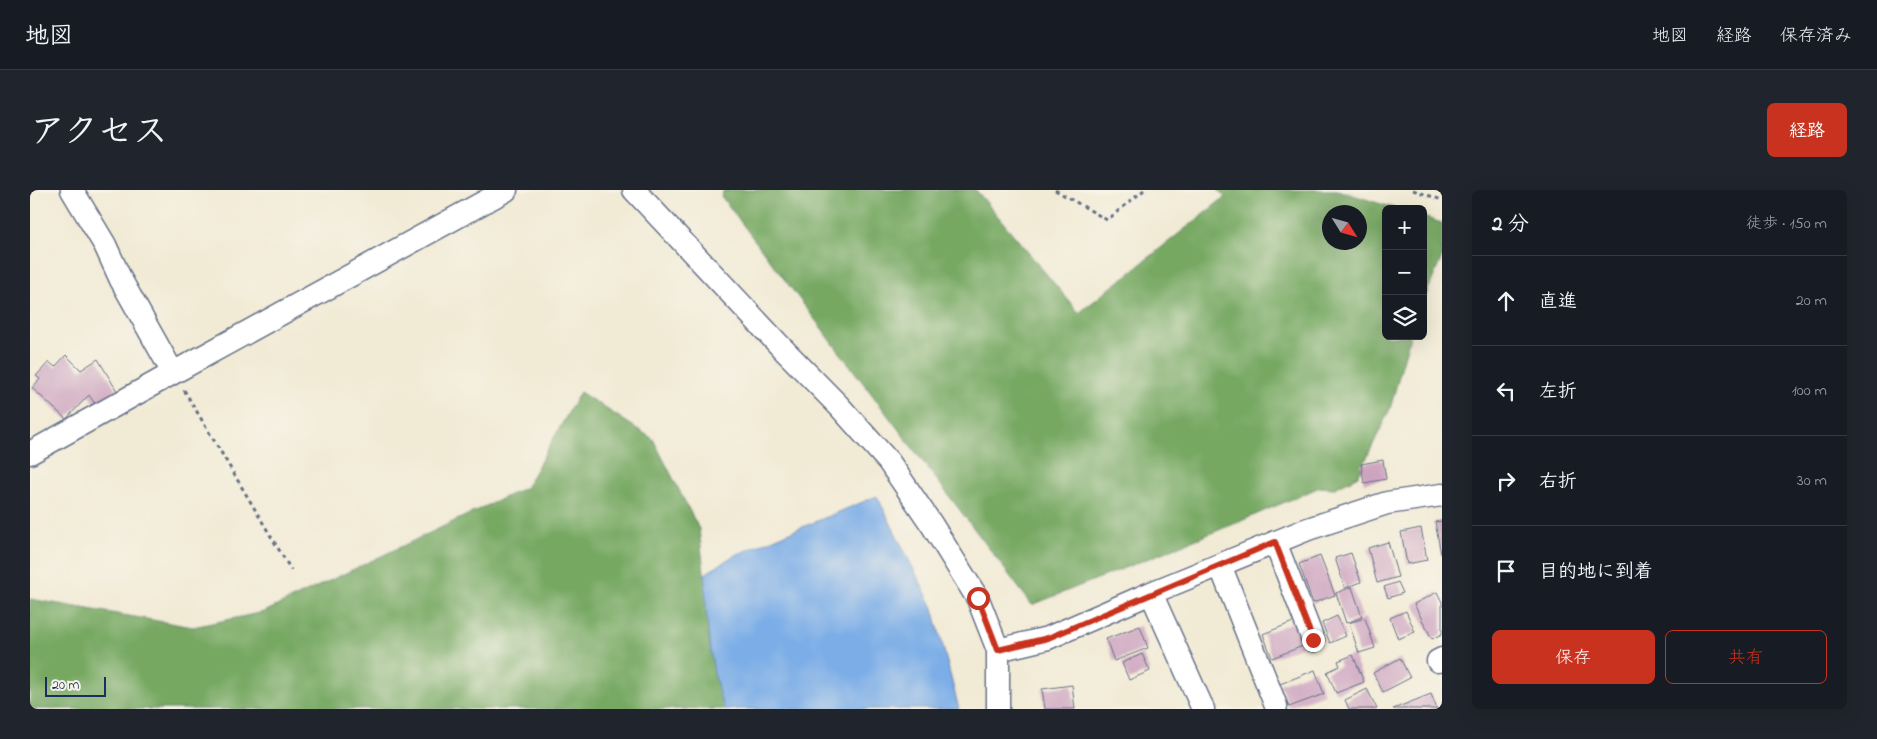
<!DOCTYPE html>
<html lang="ja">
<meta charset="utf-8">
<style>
:root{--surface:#171b24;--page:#20242c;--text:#f1f3f6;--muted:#9ea1a6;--line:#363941;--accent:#c8321e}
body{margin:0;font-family:"Indie Flower","Klee One",sans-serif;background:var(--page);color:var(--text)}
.controls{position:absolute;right:15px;top:15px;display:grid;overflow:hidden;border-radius:8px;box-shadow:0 5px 20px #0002}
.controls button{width:45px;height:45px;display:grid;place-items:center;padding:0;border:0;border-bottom:1px solid var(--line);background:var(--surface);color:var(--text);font:25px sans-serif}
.compass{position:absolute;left:1292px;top:15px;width:45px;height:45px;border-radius:50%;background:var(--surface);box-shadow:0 5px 20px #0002;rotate:127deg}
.scale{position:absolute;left:15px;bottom:12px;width:61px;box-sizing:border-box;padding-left:5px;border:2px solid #1b2f5e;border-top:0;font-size:14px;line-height:18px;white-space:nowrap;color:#1b2f5e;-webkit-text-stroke:4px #f7f3e8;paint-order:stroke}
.stop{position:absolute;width:15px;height:15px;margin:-11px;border:4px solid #c8321e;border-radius:50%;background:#fff}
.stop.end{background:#c8321e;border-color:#fff;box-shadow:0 1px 5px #0008}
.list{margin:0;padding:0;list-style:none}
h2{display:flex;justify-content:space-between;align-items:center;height:65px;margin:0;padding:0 20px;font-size:21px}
h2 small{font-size:16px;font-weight:400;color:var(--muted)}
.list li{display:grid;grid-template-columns:32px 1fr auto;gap:15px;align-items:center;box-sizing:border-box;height:90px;padding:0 20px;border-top:1px solid var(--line)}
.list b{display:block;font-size:19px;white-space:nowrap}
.list em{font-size:16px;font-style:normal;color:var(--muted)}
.actions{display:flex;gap:10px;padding:15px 20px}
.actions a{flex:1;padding:11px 0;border:1px solid var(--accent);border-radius:8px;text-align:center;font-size:18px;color:var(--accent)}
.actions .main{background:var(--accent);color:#fff}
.icon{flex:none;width:28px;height:28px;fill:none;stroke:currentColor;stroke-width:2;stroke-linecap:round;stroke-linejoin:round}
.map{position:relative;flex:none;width:1412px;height:519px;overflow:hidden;border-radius:8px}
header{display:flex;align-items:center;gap:30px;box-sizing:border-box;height:70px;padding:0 25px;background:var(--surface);border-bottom:1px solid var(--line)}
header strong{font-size:24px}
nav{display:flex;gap:28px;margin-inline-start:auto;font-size:18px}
.intro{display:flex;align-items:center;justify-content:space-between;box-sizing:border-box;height:120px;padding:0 30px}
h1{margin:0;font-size:35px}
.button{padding:12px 22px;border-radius:8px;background:var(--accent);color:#fff;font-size:18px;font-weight:700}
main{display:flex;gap:30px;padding:0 30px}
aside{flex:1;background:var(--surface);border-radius:8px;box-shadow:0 5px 20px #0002}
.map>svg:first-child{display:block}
.forest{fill:#76a862;stroke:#486c60;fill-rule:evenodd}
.water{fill:#7bade7;stroke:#4b6ea2}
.building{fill:#cda4c0}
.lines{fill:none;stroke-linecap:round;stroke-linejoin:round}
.minor-casing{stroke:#667087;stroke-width:25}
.path{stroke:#667087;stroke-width:3;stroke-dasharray:4 4;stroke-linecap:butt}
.minor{stroke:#fff;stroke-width:22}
.route{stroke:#c8321e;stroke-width:6}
</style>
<header>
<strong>地図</strong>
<nav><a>地図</a><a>経路</a><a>保存済み</a></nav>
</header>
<div class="intro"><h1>アクセス</h1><a class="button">経路</a></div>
<main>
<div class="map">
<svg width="1412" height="519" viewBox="0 0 1412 519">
<rect width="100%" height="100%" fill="#f7f3e8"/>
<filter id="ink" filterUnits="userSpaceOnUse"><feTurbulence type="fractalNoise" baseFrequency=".02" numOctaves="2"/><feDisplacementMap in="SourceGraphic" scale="10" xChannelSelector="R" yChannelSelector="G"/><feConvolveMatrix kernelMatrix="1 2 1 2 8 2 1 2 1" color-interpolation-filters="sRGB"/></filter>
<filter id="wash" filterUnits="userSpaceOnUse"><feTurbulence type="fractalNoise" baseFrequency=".0096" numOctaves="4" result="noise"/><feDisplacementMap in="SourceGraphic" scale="20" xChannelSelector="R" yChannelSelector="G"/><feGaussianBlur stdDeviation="1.12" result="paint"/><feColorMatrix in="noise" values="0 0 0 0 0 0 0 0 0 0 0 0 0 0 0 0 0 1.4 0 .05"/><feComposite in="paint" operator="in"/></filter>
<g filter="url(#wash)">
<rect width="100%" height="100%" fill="#f1ead4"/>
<path class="forest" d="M 694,0 L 946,0 L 1049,123 L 1195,7 L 1188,0 L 1307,0 L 1367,19 L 1356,19 L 1356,146 L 1380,146 L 1360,219 L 1328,286 L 1305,298 L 1290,297 L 1204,334 L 1002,415 L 691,6 ZM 1300,22 L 1330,22 L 1330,52 L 1300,52 Z
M 1393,27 L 1412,33 L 1412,67 L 1393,112 Z
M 550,202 L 623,249 L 669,339 L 684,468 L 695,519 L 0,519 L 0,409 L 163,437 L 234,422 L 496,297 Z"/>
<path class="water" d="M 847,306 L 903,418 L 929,519 L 694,519 C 679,475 676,430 675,384 L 703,366 Z"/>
<g id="blocks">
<path class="building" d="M 36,165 L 51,180 L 68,169 L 87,201 L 65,214 L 59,205 L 36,229 L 2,198 L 10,189 L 6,186 L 19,172 L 25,177 Z
M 1353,270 L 1356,289 L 1334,293 L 1331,274 Z
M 1412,331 L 1412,364 L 1411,364 L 1405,332 Z
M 1391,338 L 1397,370 L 1377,374 L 1371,342 Z
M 1358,352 L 1368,387 L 1347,393 L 1338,358 Z
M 1321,363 L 1331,392 L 1315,398 L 1305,368 Z
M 1290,366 L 1305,405 L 1283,413 L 1269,374 Z
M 1368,392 L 1373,403 L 1358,408 L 1354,397 Z
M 1322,397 L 1332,427 L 1316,433 L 1306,403 Z
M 1407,402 L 1412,412 L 1412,444 L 1402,449 L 1384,414 Z
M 1376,421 L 1385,442 L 1368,449 L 1360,428 Z
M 1307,426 L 1316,446 L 1300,453 L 1292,433 Z
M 1335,428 L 1345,458 L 1329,463 L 1319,433 Z
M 1268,430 L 1278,454 L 1242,468 L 1233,444 Z
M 1110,436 L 1118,458 L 1084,471 L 1076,449 Z
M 1112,464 L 1120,481 L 1099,490 L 1092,473 Z
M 1323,465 L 1334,492 L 1306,503 L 1297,482 L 1310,476 L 1308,471 Z
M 1370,468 L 1380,488 L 1353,502 L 1343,483 Z
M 1285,480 L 1294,504 L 1259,517 L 1250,494 Z
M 1042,495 L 1045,519 L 1015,519 L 1012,499 Z
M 1337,499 L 1347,519 L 1319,519 L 1315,510 Z
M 1401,504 L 1407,519 L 1363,519 Z"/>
</g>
</g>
<g filter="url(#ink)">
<use href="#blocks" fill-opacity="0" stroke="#667087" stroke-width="1"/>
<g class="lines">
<g class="minor-casing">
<path id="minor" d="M 42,0 L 75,55 L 91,90 L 143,183
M 604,0 L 752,158 L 809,216 L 859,272 L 902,335 L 948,409 L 968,460 L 968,519
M 0,263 L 143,183 L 476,0
M 1245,352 L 1283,450
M 1190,375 L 1246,516
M 1121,403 L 1173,519
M 968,460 L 1018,448 L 1121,403 L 1278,339 L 1357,313 L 1412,305
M 1408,471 L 1412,469"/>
</g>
<path class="path" d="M 1025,0 L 1077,30 L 1114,0
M 1383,0 L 1412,10
M 154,200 L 261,380"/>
<use href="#minor" class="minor"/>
</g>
</g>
<g class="lines" filter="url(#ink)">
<path class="route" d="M 948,408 L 968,460 L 1018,448 L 1245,352 L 1283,450"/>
</g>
</svg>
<div class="controls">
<button>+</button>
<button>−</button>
<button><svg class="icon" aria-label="layers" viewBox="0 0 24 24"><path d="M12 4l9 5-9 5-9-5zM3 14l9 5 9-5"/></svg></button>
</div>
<svg class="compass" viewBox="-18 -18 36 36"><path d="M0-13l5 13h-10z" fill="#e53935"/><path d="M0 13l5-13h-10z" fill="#9ea1a6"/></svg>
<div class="scale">20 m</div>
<div class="stop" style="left:948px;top:408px"></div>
<div class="stop end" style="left:1283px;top:450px"></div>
</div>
<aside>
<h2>2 分<small>徒歩 · 150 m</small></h2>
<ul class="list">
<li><svg class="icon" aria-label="ahead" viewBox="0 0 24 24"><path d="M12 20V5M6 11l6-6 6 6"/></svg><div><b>直進</b></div><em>20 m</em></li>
<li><svg class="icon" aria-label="left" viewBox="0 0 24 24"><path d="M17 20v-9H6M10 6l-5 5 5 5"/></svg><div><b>左折</b></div><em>100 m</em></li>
<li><svg class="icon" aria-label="right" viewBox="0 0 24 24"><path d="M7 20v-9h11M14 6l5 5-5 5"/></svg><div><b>右折</b></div><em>30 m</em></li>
<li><svg class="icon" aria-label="arrive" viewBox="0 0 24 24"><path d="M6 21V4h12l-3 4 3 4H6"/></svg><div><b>目的地に到着</b></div></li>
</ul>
<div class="actions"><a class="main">保存</a><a>共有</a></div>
</aside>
</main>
